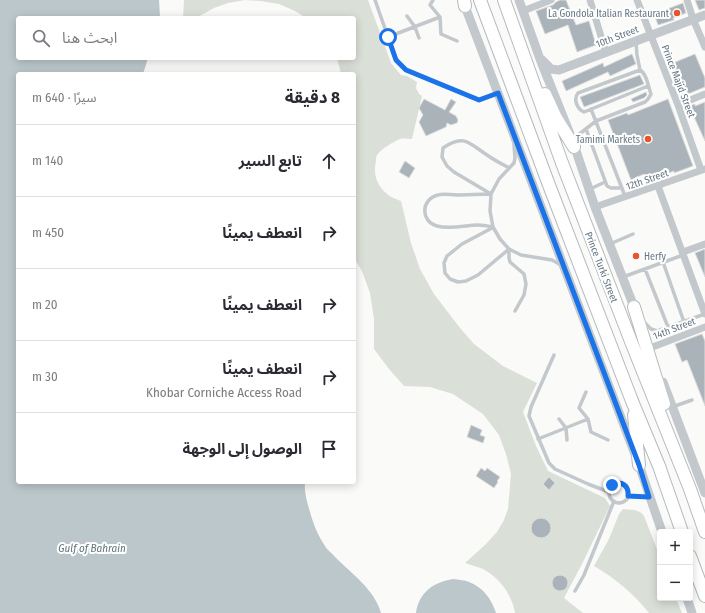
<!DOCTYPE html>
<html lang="ar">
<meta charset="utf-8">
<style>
:root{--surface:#fff;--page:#f7f7f7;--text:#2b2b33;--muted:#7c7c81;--line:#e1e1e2}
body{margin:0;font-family:"Fira Sans Condensed","Noto Sans Arabic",sans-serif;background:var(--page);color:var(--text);direction:rtl}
.controls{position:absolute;right:12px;bottom:12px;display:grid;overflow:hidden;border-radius:4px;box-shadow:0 2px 10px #0003}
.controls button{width:36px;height:36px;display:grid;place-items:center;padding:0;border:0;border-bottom:1px solid var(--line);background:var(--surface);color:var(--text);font:20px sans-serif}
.stop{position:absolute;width:12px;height:12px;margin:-9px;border:3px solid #1a73e8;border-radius:50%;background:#fff}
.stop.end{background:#1a73e8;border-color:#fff;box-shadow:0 1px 4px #0008}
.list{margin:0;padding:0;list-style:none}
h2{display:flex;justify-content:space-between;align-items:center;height:52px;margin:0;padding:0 16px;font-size:17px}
h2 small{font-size:13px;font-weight:400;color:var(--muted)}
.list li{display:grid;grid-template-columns:26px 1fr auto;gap:12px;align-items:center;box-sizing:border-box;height:72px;padding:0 16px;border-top:1px solid var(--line)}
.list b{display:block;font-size:15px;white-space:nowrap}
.list p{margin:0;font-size:13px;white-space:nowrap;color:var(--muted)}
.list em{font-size:13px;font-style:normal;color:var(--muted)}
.icon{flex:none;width:22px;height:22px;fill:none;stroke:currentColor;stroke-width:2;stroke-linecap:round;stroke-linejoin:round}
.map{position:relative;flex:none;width:705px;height:613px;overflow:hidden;direction:ltr}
.search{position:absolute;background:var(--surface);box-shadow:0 2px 10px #0003;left:16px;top:16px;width:340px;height:44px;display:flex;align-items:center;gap:10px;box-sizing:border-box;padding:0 14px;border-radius:4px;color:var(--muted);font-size:15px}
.panel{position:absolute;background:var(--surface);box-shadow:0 2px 10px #0003;left:16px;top:72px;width:340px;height:412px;border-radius:4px;direction:rtl}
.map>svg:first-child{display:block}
.green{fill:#dadfd7}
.water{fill:#bbc7cb}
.building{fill:#aab3b9;stroke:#dcdcda}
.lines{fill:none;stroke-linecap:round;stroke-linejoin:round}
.primary-casing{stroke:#b5babe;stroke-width:14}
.service{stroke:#c3c8cc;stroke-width:3.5}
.minor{stroke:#c3c8cc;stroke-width:7}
.tertiary{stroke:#c3c8cc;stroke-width:9}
.primary{stroke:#fff;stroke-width:12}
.route{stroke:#1a73e8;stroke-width:5}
.poi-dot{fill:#e4572e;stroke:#fff;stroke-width:1.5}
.labels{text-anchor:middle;stroke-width:4;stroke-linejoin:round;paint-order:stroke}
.poi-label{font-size:10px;fill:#657683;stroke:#fff;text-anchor:end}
.street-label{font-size:10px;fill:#657683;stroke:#fff}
.water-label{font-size:11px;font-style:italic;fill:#60757c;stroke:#fff}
</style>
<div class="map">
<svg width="705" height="613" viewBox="0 0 705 613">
<rect width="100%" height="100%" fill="#fafaf8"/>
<path class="green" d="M 184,0 L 368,0 L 391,63 L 395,68 L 401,75 L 407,76 L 417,82 L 416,88 L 419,94 L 422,96 L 412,139 C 408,139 403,138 400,139 C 393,142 381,149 377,155 C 376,157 376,159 376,161 C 371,181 384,196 401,201 L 411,243 L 420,269 L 434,294 L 460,328 L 474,344 L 503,366 L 537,383 L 523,412 L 536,446 L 548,471 L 605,498 L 610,506 L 582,564 L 564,598 L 583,613 L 515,613 C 512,595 500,578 483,569 C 478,567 471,565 465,563 L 485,545 L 497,532 L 504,520 L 508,509 L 511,474 L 506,454 L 499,435 L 483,414 L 453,394 L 430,387 L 404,386 L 389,369 L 374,349 L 374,319 L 370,293 L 362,271 L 354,258 L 354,74 L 341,74 L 337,58 L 354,58 L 354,18 L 306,18 L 295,11 L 279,4 L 261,1 L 245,0 L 228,3 L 214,8 L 196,18 L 183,18 Z
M 623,509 C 630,510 640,509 644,516 L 660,557 L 660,598 L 676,598 L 682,613 L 649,613 C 634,594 615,578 594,566 L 609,539 L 619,514 Z"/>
<path class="water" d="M 0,0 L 159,0 L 160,17 L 160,18 L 18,18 L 18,58 L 148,58 L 143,74 L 18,74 L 18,482 L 305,482 C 304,492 307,502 310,512 C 313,523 318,536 325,546 C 327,550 332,553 335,557 C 351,573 375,590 381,613 L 0,613 Z
M 453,579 C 459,580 465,580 469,582 C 483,587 492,600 496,613 L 416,613 C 419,592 434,582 453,579 Z"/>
<path class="building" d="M 560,0 L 566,0 L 576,25 L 589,21 L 596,45 L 577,52 L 568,25 L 545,34 L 536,11 L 553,5 L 556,2 Z
M 695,0 L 705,0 L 705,8 L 699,10 Z
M 683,3 L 686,13 L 673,18 L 674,20 L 658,25 L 654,14 Z
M 632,54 L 636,64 L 610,76 L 608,72 L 566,91 L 562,81 L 603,63 L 604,67 Z
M 695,54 L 705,78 L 705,87 L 683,96 L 676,78 L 674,79 L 668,65 Z
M 640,75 L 644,84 L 584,107 L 580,97 Z
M 646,92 L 647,95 L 644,98 L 633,102 L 631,99 Z
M 424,99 L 445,110 L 451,99 L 456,102 L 449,112 L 456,116 L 458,120 L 457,123 L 451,125 L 447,123 L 446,127 L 426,136 L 419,122 L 423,115 L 419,108 Z
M 668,99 L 693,166 L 674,173 L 674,171 L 647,181 L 644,174 L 631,180 L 608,120 L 627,113 L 628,115 Z
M 705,102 L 705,141 L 689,106 L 695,104 L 695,106 Z
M 405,161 L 415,168 L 409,178 L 399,172 Z
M 705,249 L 705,277 L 695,253 Z
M 702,334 L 705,341 L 705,406 L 687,360 L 682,362 L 675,344 Z
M 471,425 L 482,430 L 480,435 L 485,437 L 483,443 L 467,437 Z
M 481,468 L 485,471 L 487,468 L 500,477 L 497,481 L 498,482 L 494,488 L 476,476 Z
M 549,477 L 555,483 L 549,490 L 543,484 Z
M531 528a10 10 0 1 1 20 0a10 10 0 1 1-20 0Z
M552 583a8 8 0 1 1 16 0a8 8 0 1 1-16 0Z"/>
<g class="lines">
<g class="primary-casing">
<path id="primary" d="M 464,0 L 465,6
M 480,0 L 549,185 L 632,401 L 659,466 L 682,532
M 504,0 L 562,163 L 632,344 L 690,489 L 705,532
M 545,94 L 556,118 L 574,147
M 634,307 L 664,404
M 634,415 L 639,465
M 690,556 L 705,596"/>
</g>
<path class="service" d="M 375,0 L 396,60 L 406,69 L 479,100 L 498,93
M 433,0 L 430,5 L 440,17 L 441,34 L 457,41
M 407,16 L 415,27 L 419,38
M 388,37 L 440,17
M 636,43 L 637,55 L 640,70
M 591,109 L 625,196
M 586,129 L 607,186 L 611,188 L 622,188
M 573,139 L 596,121 L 645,102 L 648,99 L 651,94 C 648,86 647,74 640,70 L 578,93 C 573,99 577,109 584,112 L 648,86
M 514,145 L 515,158 L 514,163 L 499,179 L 491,194 L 490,211 L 493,227 L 500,239 L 509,249 L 521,255 L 552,260 L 561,265
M 590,189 L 605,182
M 491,194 C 479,194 468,195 457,195 C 451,195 443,193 438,195 C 421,199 420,221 437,226 C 450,230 465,225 478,225 C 483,225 488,226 493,227
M 491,194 L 454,172 L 447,166 L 442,157 L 443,148 C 464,133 470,144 487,155 C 494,160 502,164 509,168
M 492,228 L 462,244 L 447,256 L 444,263 L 445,273 L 450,279 L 458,282 L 466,281 L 478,275 L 509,249
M 610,244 L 633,234
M 509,249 L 509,258 L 510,262 L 524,274 L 526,284 L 524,295 L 515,311
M 663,262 L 684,322
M 645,269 L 668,327
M 623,277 L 683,255
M 643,321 L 651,329 L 657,331 L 705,314
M 554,355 L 531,407 L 529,416 L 549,463 L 555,469 L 588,484 L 609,492
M 586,392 L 579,408 L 588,419 L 591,432 L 608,440
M 672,407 L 692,400
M 559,419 L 566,428 L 567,440
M 538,439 L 588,419
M609 493a10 10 0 1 1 20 0a10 10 0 1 1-20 0Z
M 628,496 L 649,497
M 575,591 L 584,575 L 614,501"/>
<path class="minor" d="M 590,0 L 606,53
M 637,0 L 678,105 L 701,170
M 687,0 L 693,19 L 705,47
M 523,11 L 551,0
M 678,105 L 705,94
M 658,186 L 705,314
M 595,207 L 705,169
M 683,252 L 705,244
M 650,348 L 705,327"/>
<path class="tertiary" d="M 519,0 L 540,59 L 572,139 L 595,207 L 636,312
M 463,1 L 639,465 L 662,532
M 542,60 L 551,69 L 559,70 L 705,15
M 663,382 L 705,493
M 687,598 L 692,613"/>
<use href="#primary" class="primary"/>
</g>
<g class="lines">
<path class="route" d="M 388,37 L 396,60 L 406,70 L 479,100 L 498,93 L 639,465 L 649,497 L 628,496 C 629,486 622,480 612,485"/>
</g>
<g class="poi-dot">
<circle cx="677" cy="13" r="4"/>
<circle cx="648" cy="139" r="4"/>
<circle cx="636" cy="256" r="4"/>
</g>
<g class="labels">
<g class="poi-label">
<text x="669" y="17">La Gondola Italian Restaurant</text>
<text x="640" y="143">Tamimi Markets</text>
<text x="644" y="260" text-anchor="start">Herfy</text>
</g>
<g class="street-label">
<text transform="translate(617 36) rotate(-21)" y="4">10th Street</text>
<text transform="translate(679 81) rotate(69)" y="4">Prince Majid Street</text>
<text transform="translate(647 179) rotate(-19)" y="4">12th Street</text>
<text transform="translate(602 267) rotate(69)" y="4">Prince Turki Street</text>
<text transform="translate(674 328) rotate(-21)" y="4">14th Street</text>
</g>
<g class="water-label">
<text x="92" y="552">Gulf of Bahrain</text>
</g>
</g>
</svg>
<div class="controls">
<button>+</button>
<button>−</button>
</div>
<div class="stop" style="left:388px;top:37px"></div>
<div class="stop end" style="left:612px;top:485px"></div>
<div class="search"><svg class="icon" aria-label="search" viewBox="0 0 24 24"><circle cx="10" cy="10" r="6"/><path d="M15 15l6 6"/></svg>ابحث هنا</div>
<section class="panel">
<h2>8 دقيقة<small>سيرًا · 640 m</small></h2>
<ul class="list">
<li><svg class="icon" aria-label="ahead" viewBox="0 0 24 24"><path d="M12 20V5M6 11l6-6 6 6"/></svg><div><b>تابع السير</b></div><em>140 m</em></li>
<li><svg class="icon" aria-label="right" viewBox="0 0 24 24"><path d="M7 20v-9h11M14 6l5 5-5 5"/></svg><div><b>انعطف يمينًا</b></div><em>450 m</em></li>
<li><svg class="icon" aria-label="right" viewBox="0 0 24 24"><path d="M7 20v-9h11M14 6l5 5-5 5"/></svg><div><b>انعطف يمينًا</b></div><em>20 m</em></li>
<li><svg class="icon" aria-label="right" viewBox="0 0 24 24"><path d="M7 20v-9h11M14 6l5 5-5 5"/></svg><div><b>انعطف يمينًا</b><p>Khobar Corniche Access Road</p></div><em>30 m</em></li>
<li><svg class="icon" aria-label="arrive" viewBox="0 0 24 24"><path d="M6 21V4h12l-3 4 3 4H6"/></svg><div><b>الوصول إلى الوجهة</b></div></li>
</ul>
</section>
</div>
